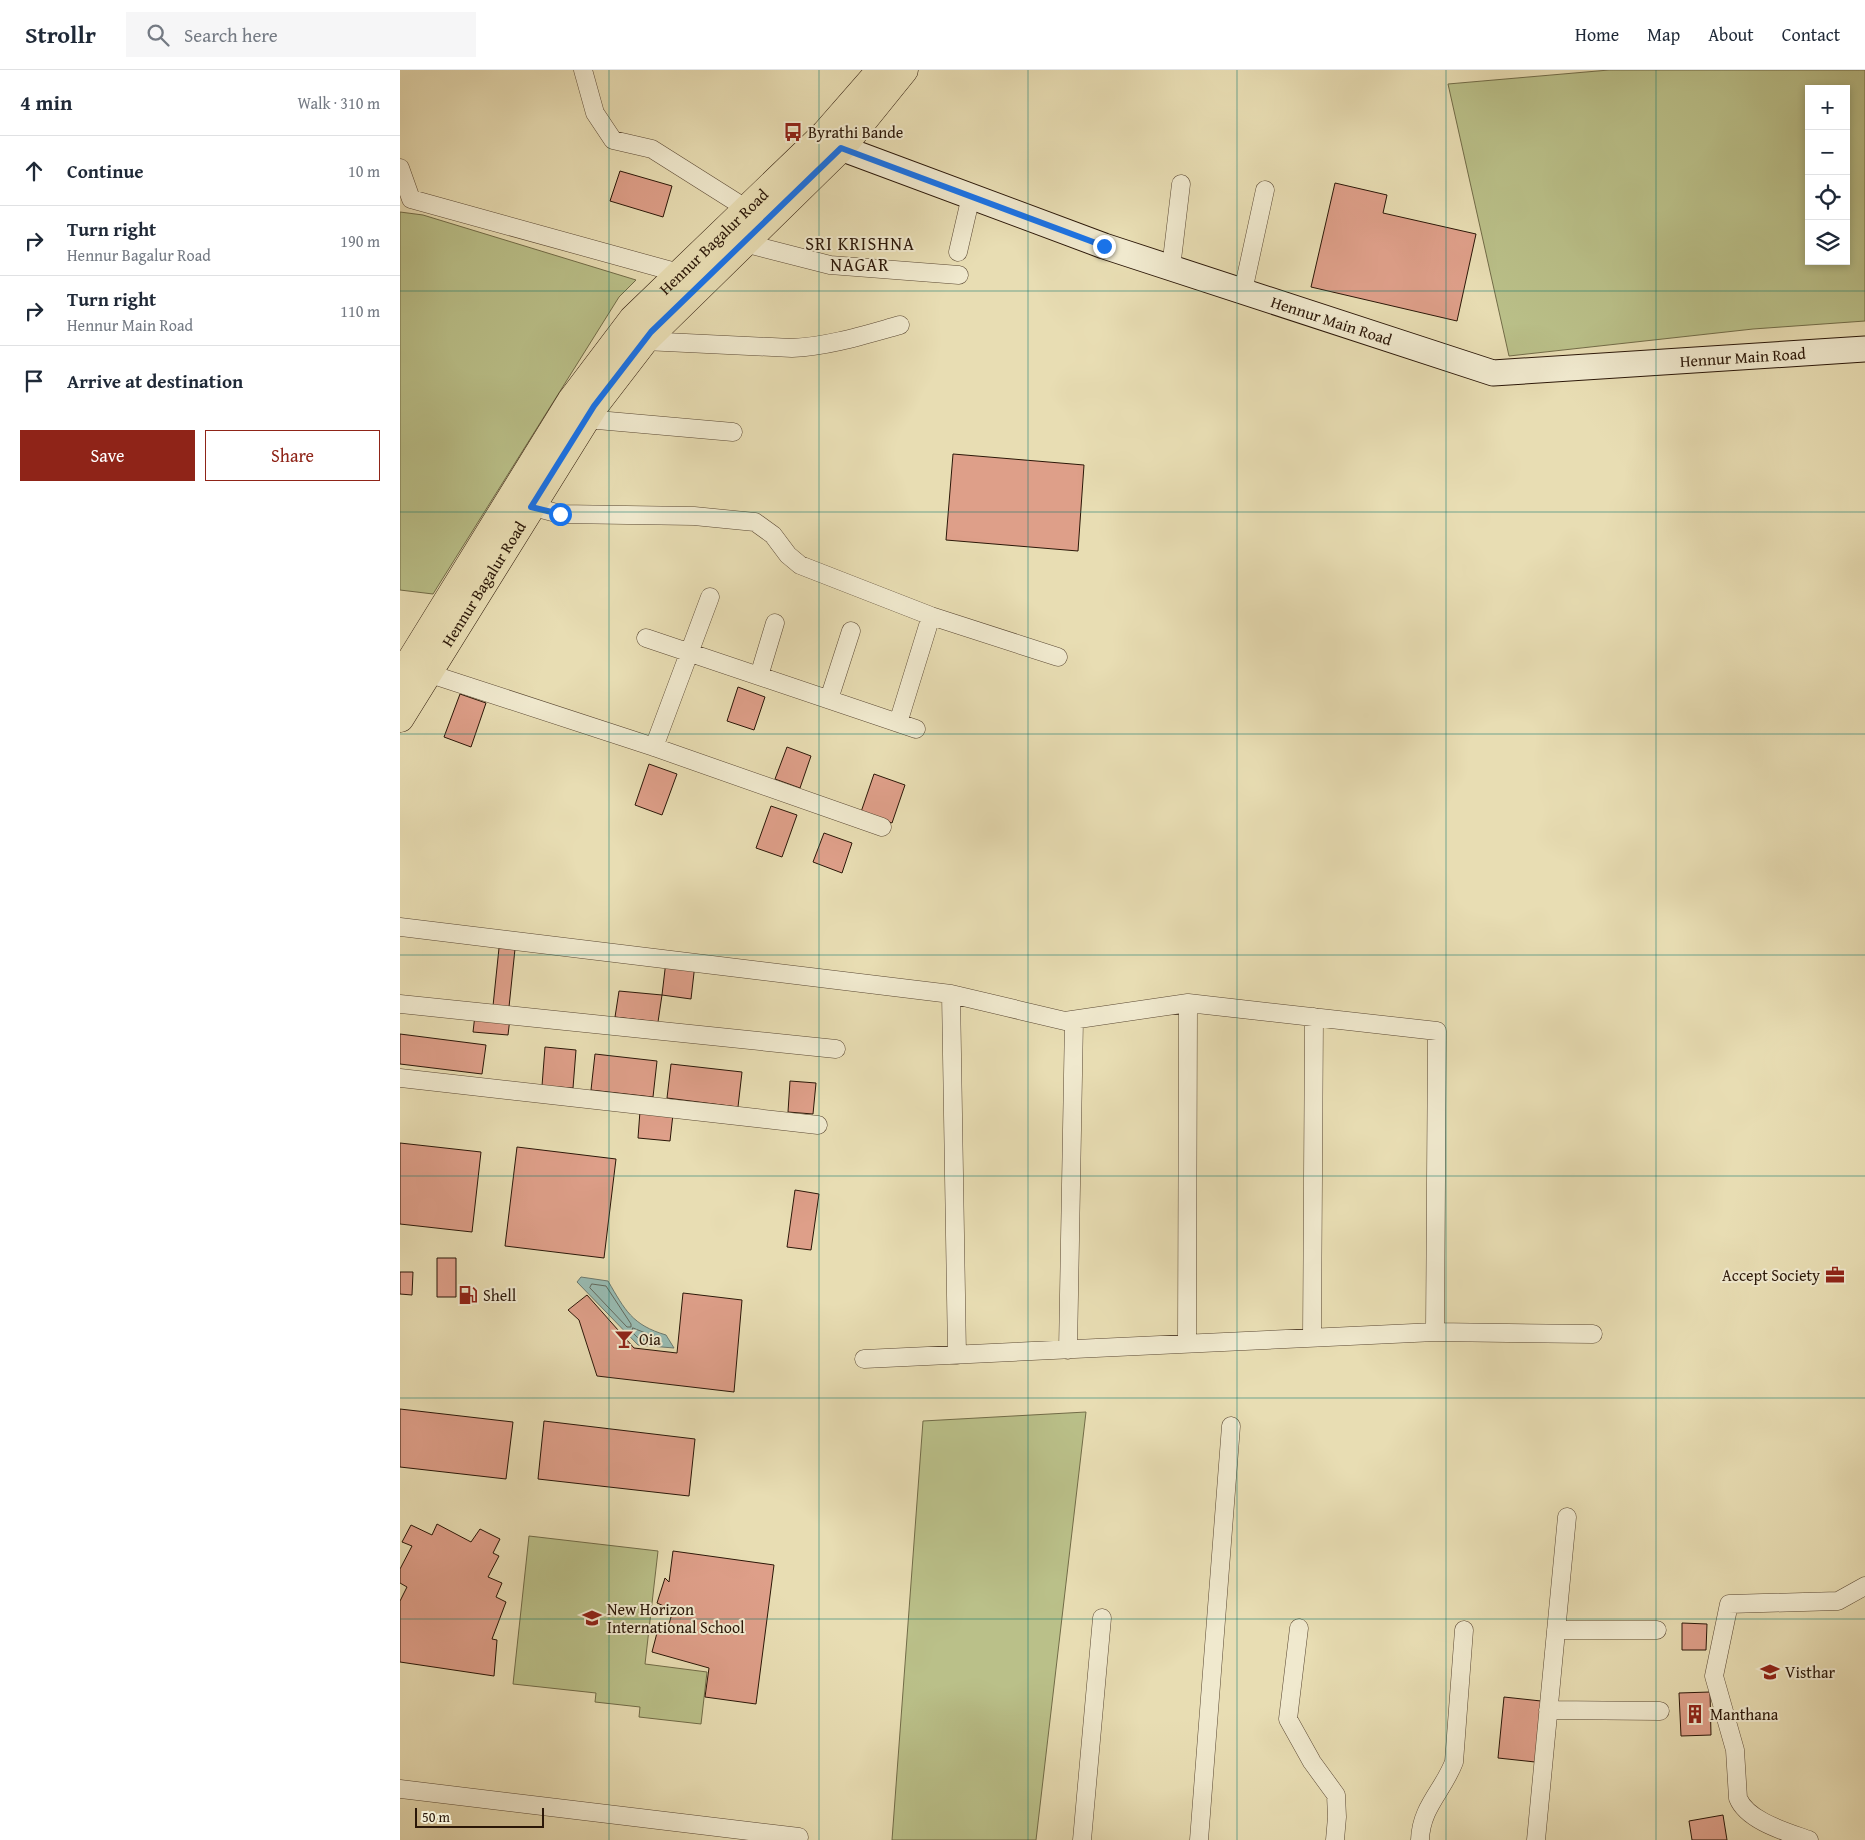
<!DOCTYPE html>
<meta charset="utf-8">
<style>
:root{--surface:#fff;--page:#f6f6f7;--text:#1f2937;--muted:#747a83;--line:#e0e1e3;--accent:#8f2418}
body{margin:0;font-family:"Gentium Book Plus",serif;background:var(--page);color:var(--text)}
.controls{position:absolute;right:15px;top:15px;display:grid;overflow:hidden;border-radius:0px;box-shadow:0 2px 8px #0003}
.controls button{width:45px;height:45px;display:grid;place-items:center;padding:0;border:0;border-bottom:1px solid var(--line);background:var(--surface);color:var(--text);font:25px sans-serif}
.scale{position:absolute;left:15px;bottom:12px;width:129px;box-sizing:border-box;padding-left:5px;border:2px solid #2b1708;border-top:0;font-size:14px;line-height:18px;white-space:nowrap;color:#2b1708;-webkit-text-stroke:4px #f0e9ce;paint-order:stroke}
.stop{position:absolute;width:15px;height:15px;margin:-11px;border:4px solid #1a73e8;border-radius:50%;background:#fff}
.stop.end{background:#1a73e8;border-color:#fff;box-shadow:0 1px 5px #0008}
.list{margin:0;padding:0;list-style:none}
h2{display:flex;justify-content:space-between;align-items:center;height:65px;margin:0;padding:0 20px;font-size:21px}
h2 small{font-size:16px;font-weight:400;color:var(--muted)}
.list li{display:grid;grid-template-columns:32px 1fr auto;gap:15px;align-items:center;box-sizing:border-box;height:70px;padding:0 20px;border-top:1px solid var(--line)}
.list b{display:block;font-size:19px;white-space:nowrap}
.list p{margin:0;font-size:16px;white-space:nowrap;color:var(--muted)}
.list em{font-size:16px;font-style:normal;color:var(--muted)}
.actions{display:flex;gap:10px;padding:15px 20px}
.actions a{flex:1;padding:11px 0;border:1px solid var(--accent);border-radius:0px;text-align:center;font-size:18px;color:var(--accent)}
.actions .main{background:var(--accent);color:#fff}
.icon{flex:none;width:28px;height:28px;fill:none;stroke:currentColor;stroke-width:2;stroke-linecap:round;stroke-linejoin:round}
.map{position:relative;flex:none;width:1465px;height:1770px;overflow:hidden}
header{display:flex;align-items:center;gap:30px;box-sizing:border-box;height:70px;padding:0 25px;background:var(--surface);border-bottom:1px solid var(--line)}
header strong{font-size:24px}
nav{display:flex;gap:28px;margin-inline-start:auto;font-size:18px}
.search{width:350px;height:45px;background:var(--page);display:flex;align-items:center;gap:12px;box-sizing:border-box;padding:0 18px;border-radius:0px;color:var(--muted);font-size:19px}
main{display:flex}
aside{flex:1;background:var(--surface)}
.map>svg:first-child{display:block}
.green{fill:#bac089;stroke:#726c48;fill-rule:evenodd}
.water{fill:#98bbb2;stroke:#6c796e}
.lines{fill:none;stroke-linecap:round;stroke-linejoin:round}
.shore{stroke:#62695d;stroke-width:1}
.building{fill:#de9f89;stroke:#2b1708}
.street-casing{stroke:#5a4833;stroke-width:19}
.secondary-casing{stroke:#2b1708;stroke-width:27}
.primary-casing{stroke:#2b1708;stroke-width:29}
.street{stroke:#f0e9ce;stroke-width:18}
.secondary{stroke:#f0e9ce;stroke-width:25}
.primary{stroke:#e8ddb3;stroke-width:28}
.route{stroke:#1a73e8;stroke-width:6}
.grid{fill:none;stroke:#0f766e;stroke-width:1;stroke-opacity:0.55}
.labels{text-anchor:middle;stroke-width:4;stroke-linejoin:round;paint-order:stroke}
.poi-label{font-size:16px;fill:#2b1708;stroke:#f0e9ce;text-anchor:start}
.street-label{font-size:16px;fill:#2b1708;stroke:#f0e9ce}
.neighbourhood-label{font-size:18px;letter-spacing:1px;fill:#2b1708;stroke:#f0e9ce}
</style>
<header>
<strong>Strollr</strong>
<div class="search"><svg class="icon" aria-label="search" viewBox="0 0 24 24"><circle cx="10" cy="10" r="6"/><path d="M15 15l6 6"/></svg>Search here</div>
<nav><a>Home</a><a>Map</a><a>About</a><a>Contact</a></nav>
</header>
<main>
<aside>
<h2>4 min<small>Walk · 310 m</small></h2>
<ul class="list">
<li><svg class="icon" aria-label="ahead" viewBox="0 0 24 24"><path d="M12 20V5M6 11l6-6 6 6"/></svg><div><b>Continue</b></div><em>10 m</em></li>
<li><svg class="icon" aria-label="right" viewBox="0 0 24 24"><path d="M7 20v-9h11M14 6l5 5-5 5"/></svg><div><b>Turn right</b><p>Hennur Bagalur Road</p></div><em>190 m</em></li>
<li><svg class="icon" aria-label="right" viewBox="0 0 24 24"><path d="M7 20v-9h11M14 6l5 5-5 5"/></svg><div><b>Turn right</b><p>Hennur Main Road</p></div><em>110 m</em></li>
<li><svg class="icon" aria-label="arrive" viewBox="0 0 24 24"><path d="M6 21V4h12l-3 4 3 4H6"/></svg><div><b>Arrive at destination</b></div></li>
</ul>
<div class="actions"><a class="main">Save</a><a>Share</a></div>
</aside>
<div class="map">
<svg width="1465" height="1770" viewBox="0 0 1465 1770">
<rect width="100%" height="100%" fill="#e8ddb3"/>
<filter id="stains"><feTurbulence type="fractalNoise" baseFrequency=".004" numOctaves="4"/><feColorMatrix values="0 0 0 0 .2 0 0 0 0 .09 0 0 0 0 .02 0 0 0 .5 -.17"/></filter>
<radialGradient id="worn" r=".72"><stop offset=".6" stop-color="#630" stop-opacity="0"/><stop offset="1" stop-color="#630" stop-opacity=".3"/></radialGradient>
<path class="green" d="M 1209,0 L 1465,0 L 1465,251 L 1353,259 L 1109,286 L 1048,14 ZM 1409,19 L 1446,19 L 1446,191 L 1409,191 Z
M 0,142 L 23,145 L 236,210 L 219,227 L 33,524 L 0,520 Z
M 686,1342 L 636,1770 L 492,1770 L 523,1351 Z
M 129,1466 L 258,1481 L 245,1594 L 307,1602 L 301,1654 L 239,1647 L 240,1637 L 195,1632 L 196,1623 L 113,1614 Z"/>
<path class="water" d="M 181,1207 L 208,1211 C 225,1240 232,1255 266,1265 L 274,1278 L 238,1275 L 177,1212 Z"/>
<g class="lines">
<path class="shore" d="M 192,1214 L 206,1216 L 231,1254 L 231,1257 L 227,1257 L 190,1218 Z
M 233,1258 L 253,1266 L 254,1270 L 240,1270 L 232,1262 Z"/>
</g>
<path class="building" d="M 220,101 L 272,116 L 263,147 L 210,131 Z
M 935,113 L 987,125 L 983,143 L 1076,164 L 1057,251 L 911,217 Z
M 553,384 L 684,395 L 678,481 L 546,470 Z
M 338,617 L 365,627 L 354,660 L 327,651 Z
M 60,624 L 86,633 L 71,677 L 44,667 Z
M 387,677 L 411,686 L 400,718 L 375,709 Z
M 249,694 L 277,704 L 262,745 L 235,735 Z
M 474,704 L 505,715 L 492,753 L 461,742 Z
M 371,736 L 397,745 L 382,787 L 356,778 Z
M 424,763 L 452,773 L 442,803 L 413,792 Z
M 99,878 L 115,879 L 109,937 L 93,936 Z
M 266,891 L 295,894 L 291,929 L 262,925 Z
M 219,921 L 262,925 L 258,952 L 215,947 Z
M 75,945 L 110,948 L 108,965 L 73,962 Z
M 0,964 L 86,975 L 82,1004 L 0,994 Z
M 145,977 L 176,980 L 173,1018 L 142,1016 Z
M 195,984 L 257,991 L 253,1027 L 191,1020 Z
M 271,994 L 342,1002 L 338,1037 L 267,1028 Z
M 390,1011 L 416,1013 L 413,1044 L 388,1042 Z
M 240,1041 L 273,1044 L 270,1071 L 238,1068 Z
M 0,1073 L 81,1082 L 72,1162 L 0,1154 Z
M 117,1077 L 216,1089 L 204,1188 L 105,1176 Z
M 395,1120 L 419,1124 L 411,1180 L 387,1177 Z
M 37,1188 L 56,1188 L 56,1227 L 37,1227 Z
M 0,1202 L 13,1202 L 12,1225 L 0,1224 Z
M 283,1223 L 342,1230 L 334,1322 L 197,1306 L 179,1250 L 168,1240 L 187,1225 L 234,1278 L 277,1283 Z
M 0,1339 L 113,1352 L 106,1409 L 0,1397 Z
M 144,1351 L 295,1369 L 289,1426 L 138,1409 Z
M 37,1454 L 71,1472 L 80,1459 L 100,1469 L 93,1483 L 99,1486 L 88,1507 L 102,1513 L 96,1527 L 106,1532 L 92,1569 L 97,1570 L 94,1606 L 0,1592 L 0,1531 L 7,1517 L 0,1513 L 0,1499 L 12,1476 L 2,1472 L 11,1455 L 32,1465 Z
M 273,1481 L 374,1495 L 356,1634 L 305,1627 L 309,1598 L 252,1582 L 258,1559 L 267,1561 L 273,1540 L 257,1533 L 265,1508 L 269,1512 Z
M 1282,1553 L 1307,1554 L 1306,1580 L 1282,1580 Z
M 1310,1622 L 1311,1665 L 1281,1666 L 1279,1623 Z
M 1104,1627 L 1141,1631 L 1135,1692 L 1098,1688 Z
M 1323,1745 L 1327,1770 L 1292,1770 L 1289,1751 Z"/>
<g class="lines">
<g class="street-casing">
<path id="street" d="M 183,0 L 195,43 L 213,70 L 252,79 L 347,139
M 0,98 L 11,129 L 279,203
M 344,173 L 430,195 L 559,205
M 558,182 L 571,126
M 771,198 L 781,114
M 843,221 L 865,120
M 244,271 L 392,278 C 430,276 464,265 500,255
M 186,349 L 333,362
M 123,434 L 160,444 L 294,446 L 355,452 L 373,465 L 388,485 L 400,495 L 531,546 L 658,587
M 246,568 L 516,659
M 18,600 L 254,677 L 482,757
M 359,606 L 375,553
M 429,629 L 451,561
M 498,653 L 531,546
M 254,677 L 310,527
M 0,857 L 551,924 L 665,951 L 788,933 L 1037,961 L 1035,1262
M 551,924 L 557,1285
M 0,934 L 436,979
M 0,1008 L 418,1055
M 912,1268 L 914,947
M 787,1274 L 788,933
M 668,1280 L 674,950
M 464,1289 L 1035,1262 L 1193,1264
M 899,1558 L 888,1649 L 912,1692 L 936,1725 L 937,1747 L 935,1770
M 1156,1560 L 1257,1560
M 1148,1640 L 1260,1641
M 0,1719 L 399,1767
M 682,1770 L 702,1548
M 799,1770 L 831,1356
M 1020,1770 C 1021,1737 1043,1721 1054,1692 L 1064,1560
M 1136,1770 L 1167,1447
M 1409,1770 C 1387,1762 1347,1751 1338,1728 L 1335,1680 L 1314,1606 L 1329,1534 L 1438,1531 L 1465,1516"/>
</g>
<g class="secondary-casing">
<g id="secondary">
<path id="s1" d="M 426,65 L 441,78 L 704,176 L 1093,303 L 1465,279"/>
</g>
</g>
<g class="primary-casing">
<g id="primary">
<path id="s2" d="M 0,608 L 171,331 L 233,249 L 425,64 L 481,0"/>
<path id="s3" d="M 0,648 L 194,336 L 244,271 L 441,78 L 504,0"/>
</g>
</g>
<use href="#street" class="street"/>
<use href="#secondary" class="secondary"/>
<use href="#primary" class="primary"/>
</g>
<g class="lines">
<path class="route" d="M 160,444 L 131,437 L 194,336 L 251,262 L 441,78 L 704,176"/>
</g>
<path class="grid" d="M 209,0 L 209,1770M 419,0 L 419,1770M 628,0 L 628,1770M 837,0 L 837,1770M 1046,0 L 1046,1770M 1256,0 L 1256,1770M 0,221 L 1465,221M 0,442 L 1465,442M 0,664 L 1465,664M 0,885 L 1465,885M 0,1106 L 1465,1106M 0,1328 L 1465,1328M 0,1549 L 1465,1549"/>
<defs>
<g id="bus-bare" transform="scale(1.5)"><path d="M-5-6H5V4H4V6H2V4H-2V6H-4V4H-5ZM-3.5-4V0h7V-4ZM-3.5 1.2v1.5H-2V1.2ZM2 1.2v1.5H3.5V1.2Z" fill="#8f2418" stroke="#f0e9ce" stroke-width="2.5" paint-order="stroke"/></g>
<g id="office-bare" transform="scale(1.5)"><path d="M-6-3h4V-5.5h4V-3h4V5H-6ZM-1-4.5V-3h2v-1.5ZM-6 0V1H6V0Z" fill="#8f2418" stroke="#f0e9ce" stroke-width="2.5" paint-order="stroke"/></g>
<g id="fuel-bare" transform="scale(1.5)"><path d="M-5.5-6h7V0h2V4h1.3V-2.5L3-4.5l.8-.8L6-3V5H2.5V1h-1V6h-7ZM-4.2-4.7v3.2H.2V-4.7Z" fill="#8f2418" stroke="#f0e9ce" stroke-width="2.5" paint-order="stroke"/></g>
<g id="bar-bare" transform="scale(1.5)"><path d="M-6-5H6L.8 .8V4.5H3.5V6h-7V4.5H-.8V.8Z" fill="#8f2418" stroke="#f0e9ce" stroke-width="2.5" paint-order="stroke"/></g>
<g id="school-bare" transform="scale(1.5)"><path d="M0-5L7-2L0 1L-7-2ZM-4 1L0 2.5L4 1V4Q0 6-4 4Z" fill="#8f2418" stroke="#f0e9ce" stroke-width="2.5" paint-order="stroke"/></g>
<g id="university-bare" transform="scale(1.5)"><path d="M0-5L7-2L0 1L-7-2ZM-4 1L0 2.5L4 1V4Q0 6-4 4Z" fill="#8f2418" stroke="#f0e9ce" stroke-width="2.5" paint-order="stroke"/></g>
<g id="building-bare" transform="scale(1.5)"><path d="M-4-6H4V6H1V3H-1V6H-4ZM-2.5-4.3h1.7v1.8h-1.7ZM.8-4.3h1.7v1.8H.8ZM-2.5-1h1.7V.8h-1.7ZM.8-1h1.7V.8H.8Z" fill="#8f2418" stroke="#f0e9ce" stroke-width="2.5" paint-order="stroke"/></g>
</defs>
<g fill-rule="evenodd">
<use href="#bus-bare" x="393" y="62"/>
<use href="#office-bare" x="1435" y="1205"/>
<use href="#fuel-bare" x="68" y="1225"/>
<use href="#bar-bare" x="224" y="1269"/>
<use href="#school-bare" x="192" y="1548"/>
<use href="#university-bare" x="1370" y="1602"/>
<use href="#building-bare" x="1295" y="1644"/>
</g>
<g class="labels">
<g class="poi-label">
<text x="408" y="68">Byrathi Bande</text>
<text x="1420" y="1211" text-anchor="end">Accept Society</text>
<text x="83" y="1231">Shell</text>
<text x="239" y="1275">Oia</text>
<text x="207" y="1545">New Horizon<tspan x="207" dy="18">International School</tspan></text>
<text x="1385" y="1608">Visthar</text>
<text x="1310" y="1650">Manthana</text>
</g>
<g class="street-label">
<text dy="6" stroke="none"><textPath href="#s2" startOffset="540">Hennur Bagalur Road</textPath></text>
<text dy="6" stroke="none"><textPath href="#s1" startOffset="540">Hennur Main Road</textPath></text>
<text dy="6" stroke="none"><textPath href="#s1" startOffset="960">Hennur Main Road</textPath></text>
<text dy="6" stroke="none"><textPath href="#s3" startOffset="158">Hennur Bagalur Road</textPath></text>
</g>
<g class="neighbourhood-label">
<text x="460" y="180">SRI KRISHNA<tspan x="460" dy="21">NAGAR</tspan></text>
</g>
</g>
<rect width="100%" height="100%" filter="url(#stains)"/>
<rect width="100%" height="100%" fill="url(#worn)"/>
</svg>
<div class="controls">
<button>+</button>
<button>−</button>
<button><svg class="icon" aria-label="locate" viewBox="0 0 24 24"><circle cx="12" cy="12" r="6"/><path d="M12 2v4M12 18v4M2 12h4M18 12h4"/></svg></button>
<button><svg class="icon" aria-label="layers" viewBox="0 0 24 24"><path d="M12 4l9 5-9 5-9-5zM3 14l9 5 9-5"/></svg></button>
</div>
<div class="scale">50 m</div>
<div class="stop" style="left:160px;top:444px"></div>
<div class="stop end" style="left:704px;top:176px"></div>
</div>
</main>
